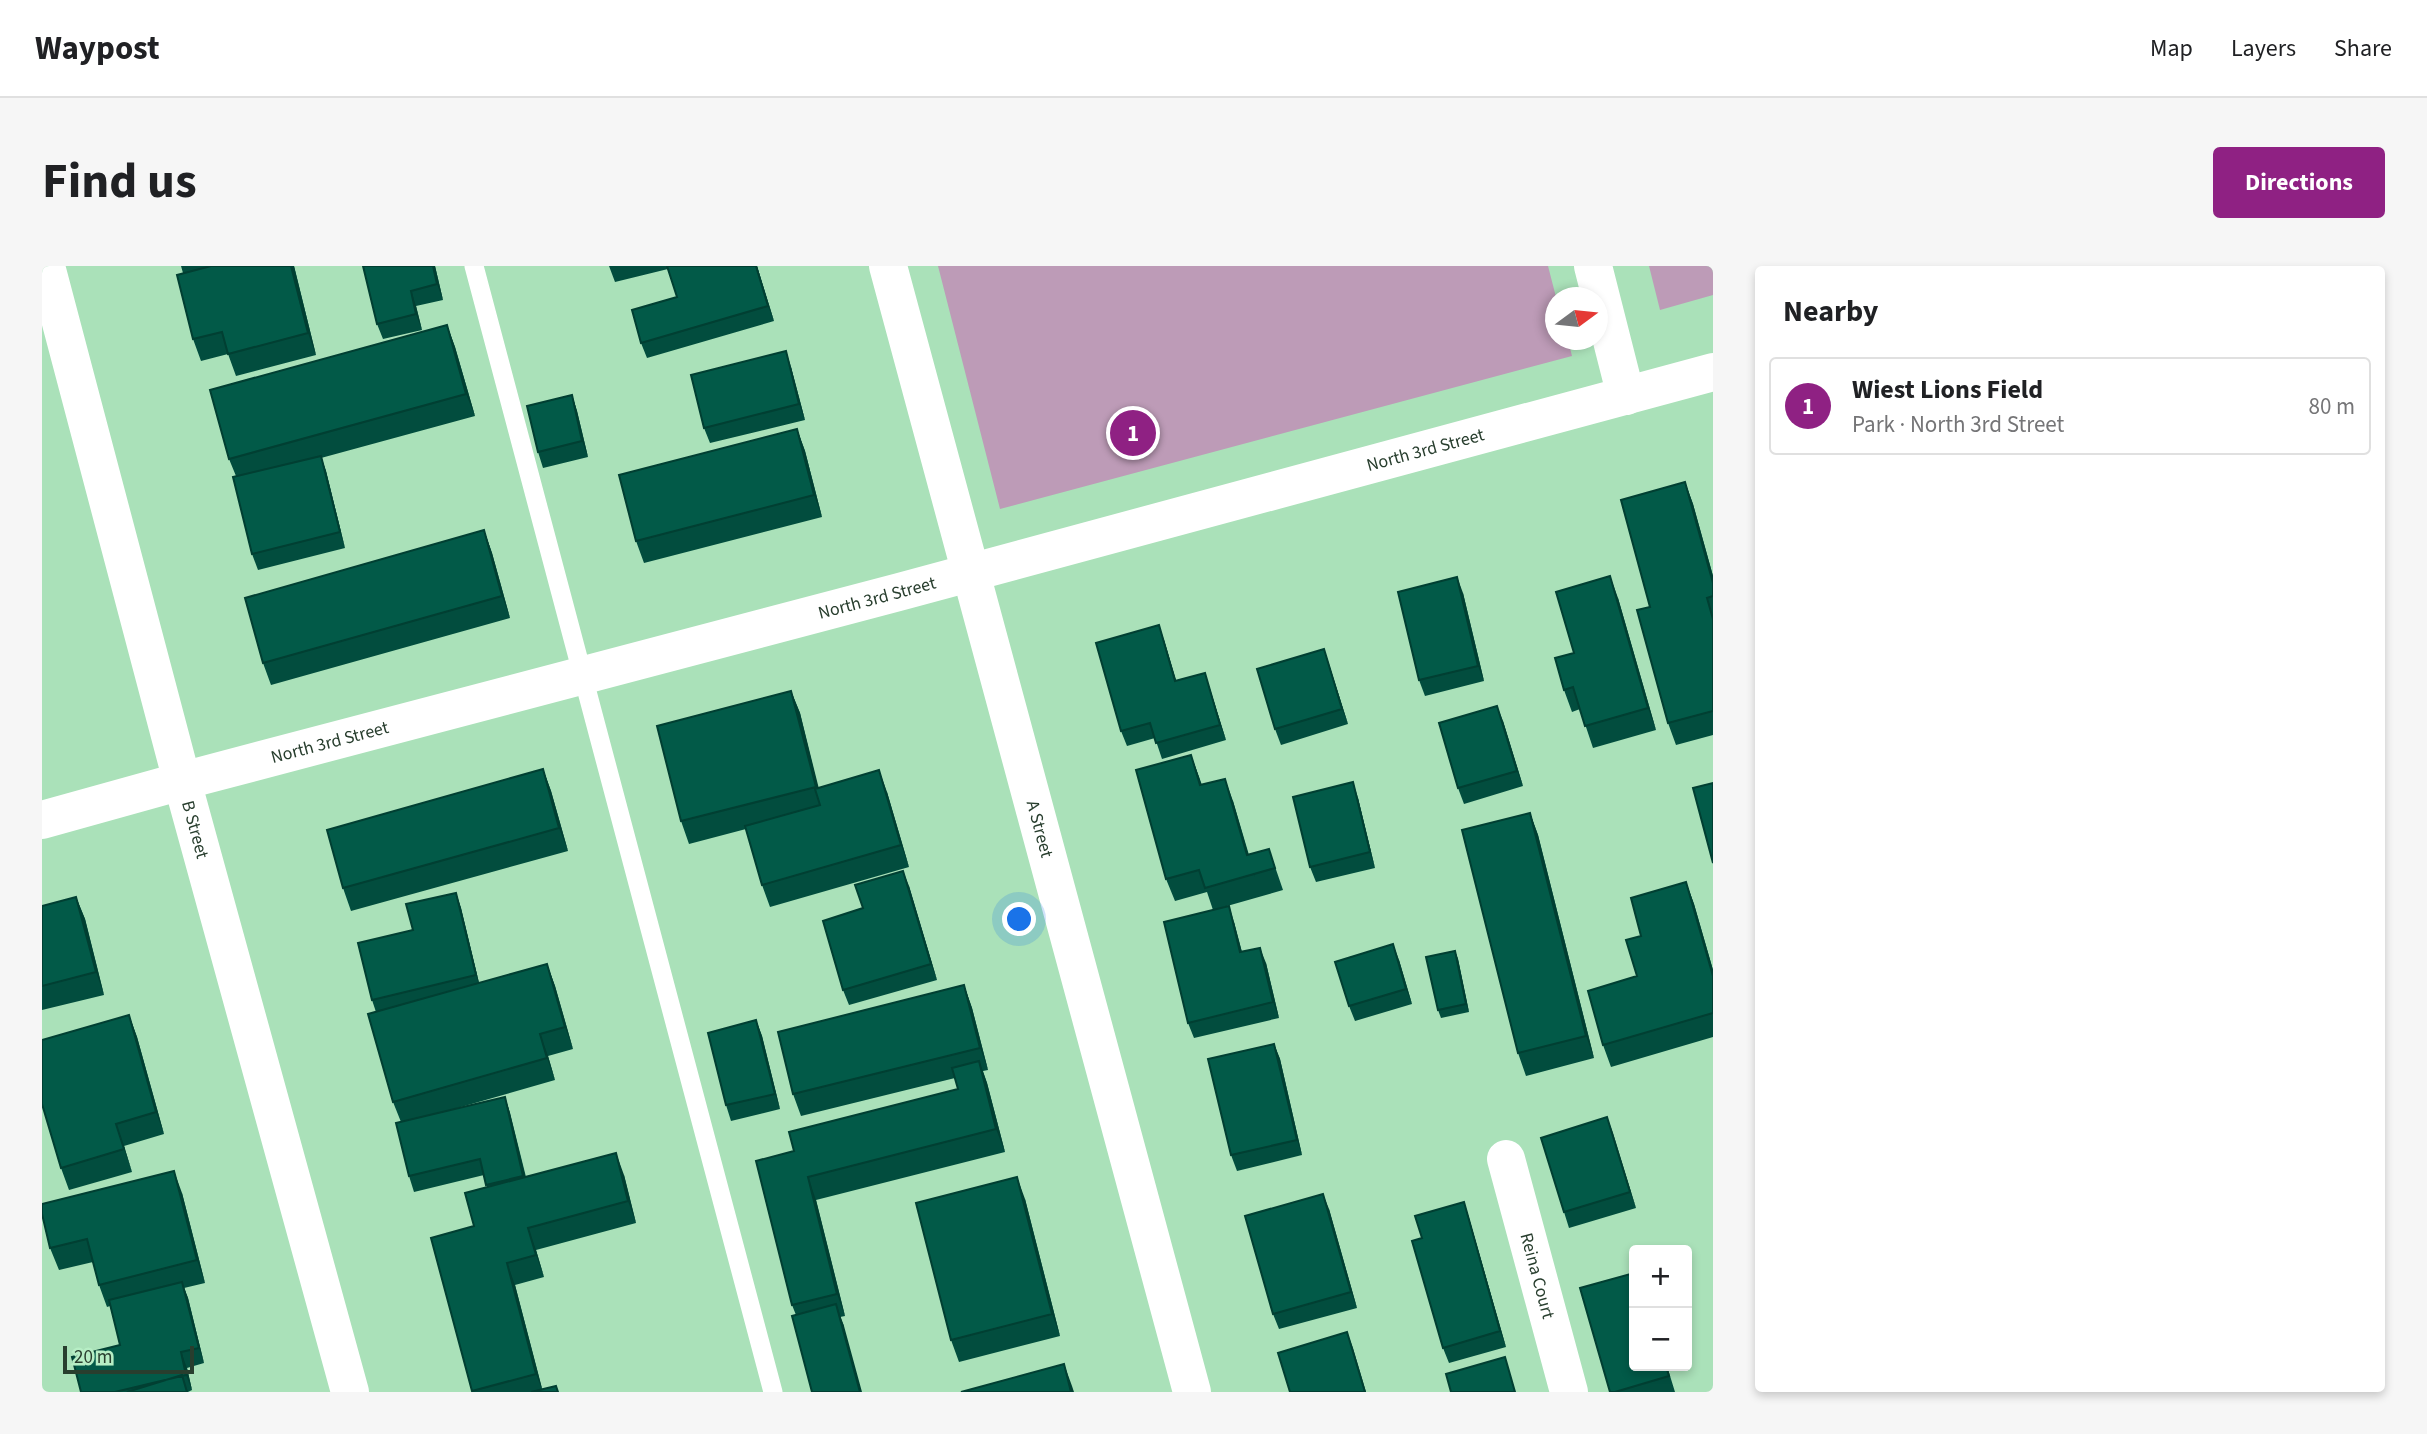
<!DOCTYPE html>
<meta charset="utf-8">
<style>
:root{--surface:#fff;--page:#f6f6f6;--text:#202124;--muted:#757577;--line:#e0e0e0;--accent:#8f2183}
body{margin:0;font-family:"Source Sans 3",sans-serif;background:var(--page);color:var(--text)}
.controls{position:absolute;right:21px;bottom:21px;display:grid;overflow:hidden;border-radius:7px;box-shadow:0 4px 10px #0003}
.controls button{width:63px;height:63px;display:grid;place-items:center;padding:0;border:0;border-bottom:2px solid var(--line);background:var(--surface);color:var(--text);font:35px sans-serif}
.compass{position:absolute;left:1503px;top:21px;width:63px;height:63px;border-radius:50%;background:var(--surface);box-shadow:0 4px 10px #0003;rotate:75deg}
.scale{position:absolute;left:21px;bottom:18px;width:131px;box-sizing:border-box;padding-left:7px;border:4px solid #283e2e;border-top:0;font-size:19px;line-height:24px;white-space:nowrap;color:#283e2e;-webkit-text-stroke:5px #b7eec5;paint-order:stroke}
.you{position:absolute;left:978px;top:654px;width:24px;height:24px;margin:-18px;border:5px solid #fff;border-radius:50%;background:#1a73e8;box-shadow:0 0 0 10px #1a73e833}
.badge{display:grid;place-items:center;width:46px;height:46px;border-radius:50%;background:var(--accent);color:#fff;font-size:23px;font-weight:700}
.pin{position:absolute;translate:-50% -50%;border:4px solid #fff;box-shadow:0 2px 7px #0006}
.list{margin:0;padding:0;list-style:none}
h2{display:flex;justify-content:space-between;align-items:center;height:91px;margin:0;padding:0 28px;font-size:30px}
h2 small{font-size:23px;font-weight:400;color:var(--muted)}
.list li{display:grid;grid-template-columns:46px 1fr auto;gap:21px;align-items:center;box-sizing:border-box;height:98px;margin:0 14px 14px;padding:0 14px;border:2px solid var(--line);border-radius:7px}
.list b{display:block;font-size:26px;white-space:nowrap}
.list p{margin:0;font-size:23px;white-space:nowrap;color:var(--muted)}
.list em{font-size:23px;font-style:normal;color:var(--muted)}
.map{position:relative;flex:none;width:1671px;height:1126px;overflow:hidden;border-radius:7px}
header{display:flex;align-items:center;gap:42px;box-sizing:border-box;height:98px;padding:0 35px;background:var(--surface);border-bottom:2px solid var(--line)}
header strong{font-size:33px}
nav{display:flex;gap:38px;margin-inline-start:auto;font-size:24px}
.intro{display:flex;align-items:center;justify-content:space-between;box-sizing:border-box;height:168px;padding:0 42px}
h1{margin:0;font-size:49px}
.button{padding:18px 32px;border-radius:7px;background:var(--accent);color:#fff;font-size:24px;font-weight:700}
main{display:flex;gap:42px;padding:0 42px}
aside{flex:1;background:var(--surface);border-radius:7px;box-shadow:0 4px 10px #0003}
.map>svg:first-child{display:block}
.green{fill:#bd9bb7}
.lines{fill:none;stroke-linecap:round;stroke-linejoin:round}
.service{stroke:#fff;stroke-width:19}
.minor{stroke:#fff;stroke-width:38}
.wall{fill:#024d3e}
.shaded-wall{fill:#013f32}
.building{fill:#025a48;stroke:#013f32;stroke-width:2}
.labels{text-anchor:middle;stroke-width:7;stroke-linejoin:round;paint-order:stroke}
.street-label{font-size:18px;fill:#283e2e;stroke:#b7eec5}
</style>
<header>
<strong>Waypost</strong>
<nav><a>Map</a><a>Layers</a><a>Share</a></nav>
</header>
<div class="intro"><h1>Find us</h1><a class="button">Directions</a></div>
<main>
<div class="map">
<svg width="1671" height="1126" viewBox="0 0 1671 1126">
<rect width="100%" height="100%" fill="#aae1b9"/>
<path class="green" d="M 896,0 L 1506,0 L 1514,31 L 1514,74 L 1526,74 L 1530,90 L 958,243 Z
M 1607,0 L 1671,0 L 1671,29 L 1618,44 Z"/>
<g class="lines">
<path class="service" d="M 432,0 L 731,1126"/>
<g class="minor">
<path id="s1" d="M 4,0 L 140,515 L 308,1126"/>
<path id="s2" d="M 846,0 L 1150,1126"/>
<path d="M 1551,0 L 1584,130"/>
<path id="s3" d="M 0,554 L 140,515 L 857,326 L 1671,106"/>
<path id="s4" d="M 1464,893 L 1527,1126"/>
</g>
</g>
<path class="wall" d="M 139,0 L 252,0 L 274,89 L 194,110 L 186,88 L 159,95 L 151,73 L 141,7 Z
M 321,0 L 393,0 L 401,34 L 374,40 L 380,64 L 341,73 L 335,58 Z
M 567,0 L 715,0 L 732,55 L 605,92 L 599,77 L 635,31 L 626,3 L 573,16 Z
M 405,59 L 413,81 L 433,150 L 279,192 L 284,205 L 303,282 L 216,304 L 210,288 L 194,210 L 187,193 Z
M 749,101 L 763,154 L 668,177 L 662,162 Z
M 530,129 L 535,145 L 546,191 L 501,202 L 496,186 Z
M 755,163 L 763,185 L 780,251 L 602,297 L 594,275 Z
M 1643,216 L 1651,238 L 1671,310 L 1671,469 L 1634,479 L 1626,457 L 1608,341 Z
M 442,264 L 450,287 L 468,352 L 229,419 L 221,397 Z
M 1421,327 L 1442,415 L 1383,430 L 1377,414 Z
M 1576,332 L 1614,464 L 1551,482 L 1538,443 L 1530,446 L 1522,424 L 1532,387 Z
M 1122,374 L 1134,415 L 1168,423 L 1184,474 L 1120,493 L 1113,472 L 1085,480 L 1079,465 Z
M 1282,383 L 1306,458 L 1239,479 L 1233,463 Z
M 749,425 L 758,447 L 776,522 L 845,526 L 867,601 L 728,641 L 720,619 L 704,563 L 647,578 L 639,555 Z
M 1461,455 L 1481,520 L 1422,538 L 1416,522 Z
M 1149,489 L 1160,519 L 1191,535 L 1207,589 L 1227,583 L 1241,624 L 1171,644 L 1165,626 L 1133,635 L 1124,613 Z
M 501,503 L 509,525 L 526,585 L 309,645 L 301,622 Z
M 1316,532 L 1333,602 L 1274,616 L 1268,601 Z
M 1488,547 L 1496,569 L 1552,792 L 1484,810 L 1476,787 Z
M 1644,616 L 1652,638 L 1671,704 L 1671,771 L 1569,801 L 1561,779 L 1595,710 L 1599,670 Z
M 867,620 L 895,714 L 807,739 L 801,724 L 821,642 Z
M 414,627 L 419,642 L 437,717 L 505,698 L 513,720 L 531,783 L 506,790 L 513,814 L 405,845 L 463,831 L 468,847 L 484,911 L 582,909 L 594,957 L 494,984 L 502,1011 L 473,1019 L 500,1123 L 514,1120 L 516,1126 L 430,1126 L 389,972 L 432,960 L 445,921 L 442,909 L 372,926 L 367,910 L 359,856 L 351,836 L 334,746 L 330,734 L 371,664 Z
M 34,631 L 43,653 L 62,729 L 0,744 L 0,640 Z
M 1192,656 L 1200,686 L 1224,697 L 1237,752 L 1152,772 L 1146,757 Z
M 1413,685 L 1416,693 L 1427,746 L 1399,752 L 1396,744 Z
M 1357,694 L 1370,738 L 1313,755 L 1307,740 Z
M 922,719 L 930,742 L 946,804 L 941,805 L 945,817 L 963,886 L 774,934 L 803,1050 L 798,1051 L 802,1060 L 754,1049 L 750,1039 L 752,885 L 916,823 L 913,812 L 759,850 L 751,828 Z
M 87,749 L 95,771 L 122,868 L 82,880 L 90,906 L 27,924 L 19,902 Z
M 714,754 L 720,770 L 738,843 L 689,855 L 684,839 Z
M 1232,778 L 1238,793 L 1260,889 L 1195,905 L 1189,889 Z
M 1565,851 L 1594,942 L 1527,962 L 1522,946 Z
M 140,927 L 163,1017 L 142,1022 L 146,1032 L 162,1097 L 145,1102 L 150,1124 L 146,1126 L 39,1126 L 78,1079 L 68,1040 L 65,1041 L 57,1019 L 51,996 L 17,1004 L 8,982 Z
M 983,933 L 1018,1070 L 917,1096 L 909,1074 Z
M 1422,936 L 1427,952 L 1464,1081 L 1407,1097 L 1401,1082 L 1380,972 Z
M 1287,943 L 1315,1042 L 1237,1063 L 1231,1048 Z
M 1592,1100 L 1625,1100 L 1633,1126 L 1568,1126 Z"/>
<path class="shaded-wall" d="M 249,0 L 252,0 L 274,89 L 266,67 Z
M 391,0 L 393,0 L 401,34 L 395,18 Z
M 714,0 L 715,0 L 732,55 L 726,40 Z
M 369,25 L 374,40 L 380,64 L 374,48 Z
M 405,59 L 413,81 L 433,150 L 424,128 Z
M 744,85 L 749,101 L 763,154 L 757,138 Z
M 530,129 L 535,145 L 546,191 L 540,175 Z
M 755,163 L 763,185 L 780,251 L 772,229 Z
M 279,190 L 284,205 L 303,282 L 298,266 Z
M 1643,216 L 1651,238 L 1671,310 L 1671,317 Z
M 442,264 L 450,287 L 468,352 L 460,330 Z
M 1568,310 L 1576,332 L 1614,464 L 1606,442 Z
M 1415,311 L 1421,327 L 1442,415 L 1436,400 Z
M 1117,359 L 1122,374 L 1139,430 L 1133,415 Z
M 1282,383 L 1287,398 L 1306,458 L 1300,443 Z
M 1163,407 L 1168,423 L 1184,474 L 1178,459 Z
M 749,425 L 758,447 L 782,543 L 774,521 Z
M 1455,440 L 1461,455 L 1481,520 L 1475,505 Z
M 1149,489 L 1157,511 L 1166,542 L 1158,519 Z
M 501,503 L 509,525 L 526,585 L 517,562 Z
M 837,504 L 845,526 L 867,601 L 859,579 Z
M 1183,513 L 1191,535 L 1213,612 L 1205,589 Z
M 1311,516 L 1316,532 L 1333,602 L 1328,586 Z
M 1488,547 L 1496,569 L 1552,792 L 1544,770 Z
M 861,605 L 867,620 L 895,714 L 889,698 Z
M 1644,616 L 1652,638 L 1671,704 L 1671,710 Z
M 414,627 L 419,642 L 439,725 L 434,709 Z
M 34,631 L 43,653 L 62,729 L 54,706 Z
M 1187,640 L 1192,656 L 1204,702 L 1198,686 Z
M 1351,678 L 1357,694 L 1370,738 L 1364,723 Z
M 1218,682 L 1224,697 L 1237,752 L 1231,736 Z
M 1413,685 L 1416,693 L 1427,746 L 1424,738 Z
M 505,698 L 513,720 L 531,783 L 523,761 Z
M 922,719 L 930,742 L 946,804 L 938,782 Z
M 87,749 L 95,771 L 122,868 L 114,846 Z
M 714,754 L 720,770 L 738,843 L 733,828 Z
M 498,768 L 506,790 L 513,814 L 505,792 Z
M 1232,778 L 1238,793 L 1260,889 L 1255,874 Z
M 937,795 L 945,817 L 963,886 L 954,863 Z
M 463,831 L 468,847 L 487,926 L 481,910 Z
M 1565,851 L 1571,867 L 1594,942 L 1588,926 Z
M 74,858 L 82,880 L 90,906 L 82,883 Z
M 574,887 L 582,909 L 594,957 L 586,935 Z
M 132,905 L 140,927 L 163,1017 L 155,994 Z
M 766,911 L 774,934 L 803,1050 L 795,1028 Z
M 975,911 L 983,933 L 1018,1070 L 1010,1048 Z
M 1281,928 L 1287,943 L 1315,1042 L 1309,1026 Z
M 1422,936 L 1427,952 L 1464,1081 L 1458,1065 Z
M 486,962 L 494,984 L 502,1011 L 494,989 Z
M 465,997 L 473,1019 L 501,1126 L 494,1108 Z
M 140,1016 L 146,1032 L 162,1097 L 157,1082 Z
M 794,1038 L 802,1060 L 820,1126 L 818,1126 Z
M 1305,1066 L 1311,1082 L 1324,1126 L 1323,1126 Z
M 139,1086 L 145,1102 L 150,1124 L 144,1109 Z
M 1022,1098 L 1030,1120 L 1032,1126 L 1029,1126 Z"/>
<path class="building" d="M 169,0 L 249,0 L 266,67 L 186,88 L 180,66 L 151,73 L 135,9 Z
M 321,0 L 391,0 L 395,18 L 369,25 L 374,48 L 335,58 Z
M 625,0 L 714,0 L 726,40 L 599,77 L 590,44 L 635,31 Z
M 405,59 L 424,128 L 187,193 L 168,124 Z
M 744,85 L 757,138 L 662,162 L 649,109 Z
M 530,129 L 540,175 L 496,186 L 485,140 Z
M 755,163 L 772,229 L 594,275 L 577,209 Z
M 279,190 L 298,266 L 210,288 L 191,211 Z
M 1643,216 L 1671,317 L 1671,330 L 1665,332 L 1671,353 L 1671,445 L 1626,457 L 1595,344 L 1608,341 L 1579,234 Z
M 442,264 L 460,330 L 221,397 L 203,332 Z
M 1568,310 L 1606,442 L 1543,460 L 1531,421 L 1522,424 L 1513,392 L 1532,387 L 1514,326 Z
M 1415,311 L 1436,400 L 1377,414 L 1356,326 Z
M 1117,359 L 1133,415 L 1163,407 L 1178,459 L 1114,477 L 1108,457 L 1079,465 L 1054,377 Z
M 1282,383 L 1300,443 L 1233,463 L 1215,403 Z
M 749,425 L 774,521 L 639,555 L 615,460 Z
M 1455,440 L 1475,505 L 1416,522 L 1397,457 Z
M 1149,489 L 1158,519 L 1183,513 L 1205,589 L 1227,583 L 1233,602 L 1163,622 L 1157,604 L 1124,613 L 1094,504 Z
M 501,503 L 517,562 L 301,622 L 285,564 Z
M 837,504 L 859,579 L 720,619 L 703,560 L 778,539 L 773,523 Z
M 1311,516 L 1328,586 L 1268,601 L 1251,531 Z
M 1671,517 L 1671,597 L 1651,522 Z
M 1488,547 L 1544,770 L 1476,787 L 1420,564 Z
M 861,605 L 889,698 L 801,724 L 781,655 L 821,642 L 813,619 Z
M 1644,616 L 1671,710 L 1671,747 L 1561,779 L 1546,725 L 1595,710 L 1584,674 L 1599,670 L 1589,632 Z
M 414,627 L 434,709 L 330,734 L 316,677 L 371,664 L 364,638 Z
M 34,631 L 54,706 L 0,720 L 0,640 Z
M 1187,640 L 1198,686 L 1218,682 L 1231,736 L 1146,757 L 1122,656 Z
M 1351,678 L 1364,723 L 1307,740 L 1293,696 Z
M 1413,685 L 1424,738 L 1396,744 L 1384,691 Z
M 505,698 L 523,761 L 498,768 L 505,792 L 351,836 L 326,748 Z
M 922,719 L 938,782 L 751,828 L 736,766 Z
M 87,749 L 114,846 L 74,858 L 82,883 L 19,902 L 0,838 L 0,774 Z
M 714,754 L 733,828 L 684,839 L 666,767 Z
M 1232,778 L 1255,874 L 1189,889 L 1166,793 Z
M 937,795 L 954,863 L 766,911 L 795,1028 L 750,1039 L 714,895 L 752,885 L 747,866 L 916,823 L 910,802 Z
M 463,831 L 481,910 L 444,919 L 438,893 L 367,910 L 354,857 Z
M 1565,851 L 1588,926 L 1522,946 L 1499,872 Z
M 574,887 L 586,935 L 486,962 L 494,989 L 465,997 L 494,1108 L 430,1125 L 389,972 L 432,960 L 423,927 Z
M 132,905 L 155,994 L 57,1019 L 45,973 L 8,982 L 0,948 L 0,938 Z
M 975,911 L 1010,1048 L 909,1074 L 874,937 Z
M 1281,928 L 1309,1026 L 1231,1048 L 1203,950 Z
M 1422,936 L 1458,1065 L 1401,1082 L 1370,975 L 1380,972 L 1373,950 Z
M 1592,1007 L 1592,1100 L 1624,1100 L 1627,1110 L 1573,1126 L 1568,1126 L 1538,1022 Z
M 140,1016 L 157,1082 L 139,1086 L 144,1109 L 73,1126 L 39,1126 L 30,1091 L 78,1079 L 67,1034 Z
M 794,1038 L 818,1126 L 770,1126 L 750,1050 Z
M 1305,1066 L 1323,1126 L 1248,1126 L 1236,1087 Z
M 1463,1091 L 1473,1126 L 1409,1126 L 1404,1108 Z
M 1022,1098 L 1029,1126 L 919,1126 Z
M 140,1109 L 145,1126 L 85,1126 Z
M 514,1120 L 516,1126 L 489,1126 Z"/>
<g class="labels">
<g class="street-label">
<text dy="6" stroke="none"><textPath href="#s3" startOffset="1432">North 3rd Street</textPath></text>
<text dy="6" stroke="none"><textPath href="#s3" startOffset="864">North 3rd Street</textPath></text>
<text dy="6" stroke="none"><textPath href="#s3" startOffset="298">North 3rd Street</textPath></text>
<text dy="6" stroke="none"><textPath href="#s2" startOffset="583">A Street</textPath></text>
<text dy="6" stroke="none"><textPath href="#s1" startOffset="583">B Street</textPath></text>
<text dy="6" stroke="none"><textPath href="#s4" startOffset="121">Reina Court</textPath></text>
</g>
</g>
</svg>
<div class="controls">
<button>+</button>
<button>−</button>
</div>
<svg class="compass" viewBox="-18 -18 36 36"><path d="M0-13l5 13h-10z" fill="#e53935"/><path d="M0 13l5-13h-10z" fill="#757577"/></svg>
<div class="scale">20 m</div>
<div class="you"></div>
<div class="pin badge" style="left:1091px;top:167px">1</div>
</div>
<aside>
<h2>Nearby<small></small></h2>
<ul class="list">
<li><span class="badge">1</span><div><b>Wiest Lions Field</b><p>Park · North 3rd Street</p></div><em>80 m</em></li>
</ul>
</aside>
</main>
